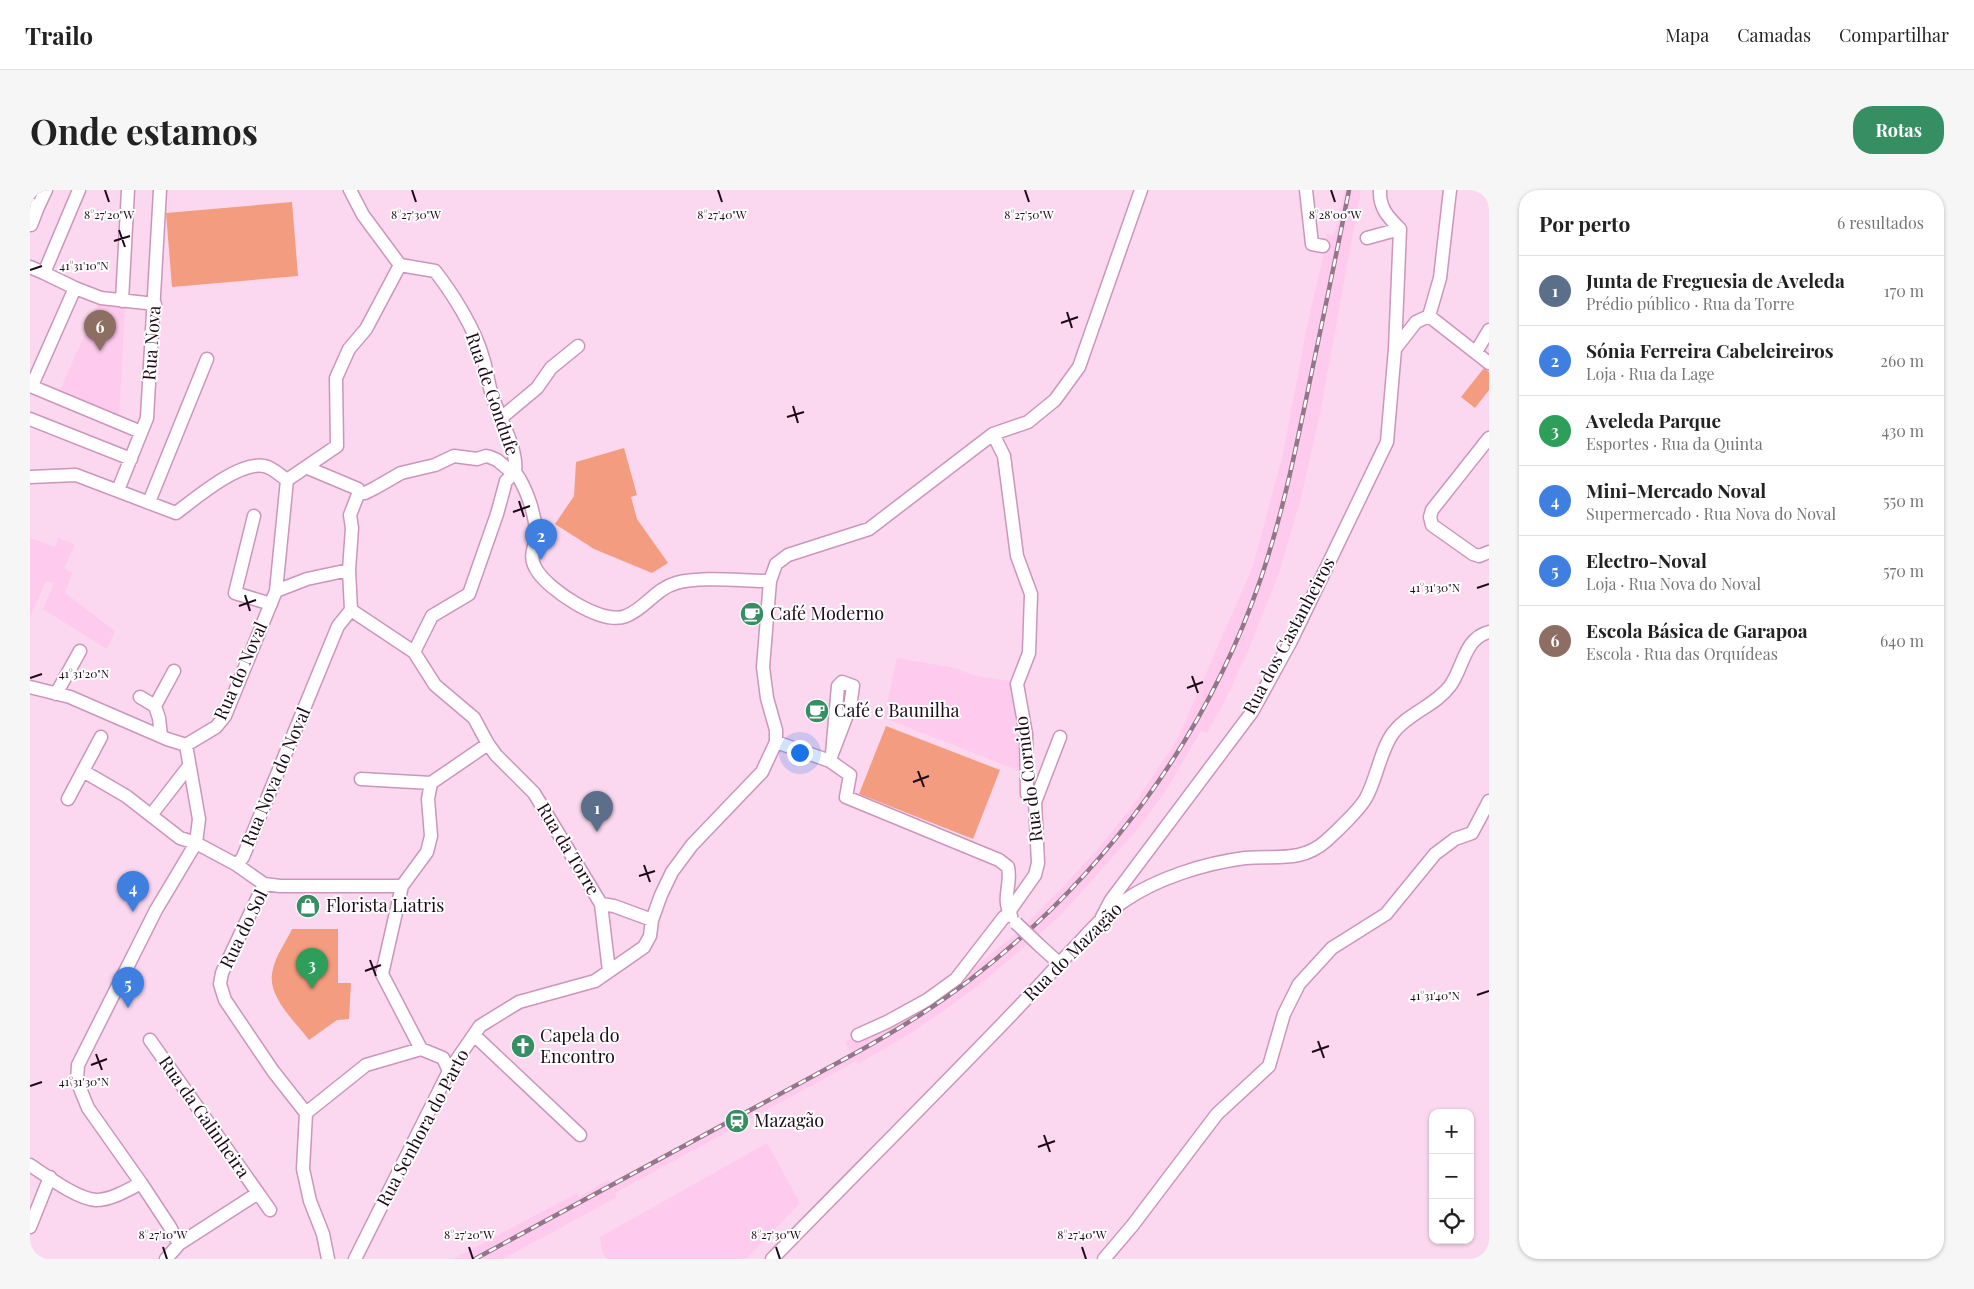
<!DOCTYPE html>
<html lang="pt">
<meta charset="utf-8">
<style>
:root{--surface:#fff;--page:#f6f6f6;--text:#222;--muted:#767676;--line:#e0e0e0;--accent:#368e63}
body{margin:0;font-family:"Playfair Display",serif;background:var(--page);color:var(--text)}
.controls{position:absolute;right:15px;bottom:15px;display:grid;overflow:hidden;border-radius:10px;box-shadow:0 1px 4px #0004}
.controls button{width:45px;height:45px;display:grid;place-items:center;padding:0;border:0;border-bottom:1px solid var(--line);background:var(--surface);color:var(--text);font:25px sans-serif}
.you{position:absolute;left:769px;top:562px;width:18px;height:18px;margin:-12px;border:4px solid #fff;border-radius:50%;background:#1a73e8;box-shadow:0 0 0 8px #1a73e833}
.badge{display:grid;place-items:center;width:32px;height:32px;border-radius:50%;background:var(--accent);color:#fff;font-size:16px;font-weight:700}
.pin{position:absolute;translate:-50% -41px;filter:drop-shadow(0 1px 2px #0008)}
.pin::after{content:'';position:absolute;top:26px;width:18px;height:15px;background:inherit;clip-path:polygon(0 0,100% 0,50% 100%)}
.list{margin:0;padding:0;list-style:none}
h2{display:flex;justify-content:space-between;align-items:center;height:65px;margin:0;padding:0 20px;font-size:21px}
h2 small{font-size:16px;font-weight:400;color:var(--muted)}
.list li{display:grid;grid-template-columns:32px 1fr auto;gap:15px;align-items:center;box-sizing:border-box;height:70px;padding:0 20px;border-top:1px solid var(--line)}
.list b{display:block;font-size:19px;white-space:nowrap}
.list p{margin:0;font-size:16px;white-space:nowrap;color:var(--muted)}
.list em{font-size:16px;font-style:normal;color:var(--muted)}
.icon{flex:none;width:28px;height:28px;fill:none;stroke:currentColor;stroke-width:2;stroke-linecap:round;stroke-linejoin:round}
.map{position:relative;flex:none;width:1459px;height:1069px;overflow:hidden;border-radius:20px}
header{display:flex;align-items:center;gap:30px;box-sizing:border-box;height:70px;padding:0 25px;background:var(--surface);border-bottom:1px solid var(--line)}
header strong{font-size:24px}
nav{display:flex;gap:28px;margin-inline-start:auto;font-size:18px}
.intro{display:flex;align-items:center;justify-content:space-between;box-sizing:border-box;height:120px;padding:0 30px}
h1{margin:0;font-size:35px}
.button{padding:12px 22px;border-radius:20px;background:var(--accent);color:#fff;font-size:18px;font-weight:700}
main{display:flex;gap:30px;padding:0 30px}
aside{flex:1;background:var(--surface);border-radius:20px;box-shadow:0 1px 4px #0004}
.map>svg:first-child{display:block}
.built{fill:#fecaed}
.green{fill:#f49c7f}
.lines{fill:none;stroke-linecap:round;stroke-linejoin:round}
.minor-casing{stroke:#cc95bb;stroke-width:15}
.minor{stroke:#fff;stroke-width:12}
.rail-casing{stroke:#927789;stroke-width:4.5}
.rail{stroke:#fff;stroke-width:2.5;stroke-dasharray:8;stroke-linecap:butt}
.minor-bridge-casing{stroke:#cc95bb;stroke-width:15;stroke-linecap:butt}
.minor-bridge{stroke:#fff;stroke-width:12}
.ticks{fill:none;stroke:#1d0a18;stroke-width:2}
.labels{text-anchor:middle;stroke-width:4;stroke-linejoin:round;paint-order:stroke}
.street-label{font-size:18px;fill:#1d0a18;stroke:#fff}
.poi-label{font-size:18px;fill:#1d0a18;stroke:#fff;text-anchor:start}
.ticks-label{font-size:12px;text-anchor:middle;fill:#1d0a18;stroke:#fff;stroke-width:4;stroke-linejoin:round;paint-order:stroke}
</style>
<header>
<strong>Trailo</strong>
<nav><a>Mapa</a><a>Camadas</a><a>Compartilhar</a></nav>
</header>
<div class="intro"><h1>Onde estamos</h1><a class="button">Rotas</a></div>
<main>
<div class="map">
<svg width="1459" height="1069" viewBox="0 0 1459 1069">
<rect width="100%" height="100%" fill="#fbd8ef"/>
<path class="built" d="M 1315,0 L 1331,0 L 1289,228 L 1271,308 L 1249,383 L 1217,464 L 1195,510 L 1177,543 L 1171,541 L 1135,602 L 1106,641 L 1029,727 L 947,797 L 880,844 L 827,874 L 826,871 L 585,1003 L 587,1007 L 473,1069 L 423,1069 L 547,1003 L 549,1007 L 578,990 L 580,994 L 821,863 L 815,852 L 859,833 L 936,784 L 988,742 L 1029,701 L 1068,659 L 1107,610 L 1147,550 L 1223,376 L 1253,264 L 1277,136 L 1295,59 L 1296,44 L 1304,45 Z
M 68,114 L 95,117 L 89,226 L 28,205 Z
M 0,348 L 25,357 L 28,348 L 45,355 L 34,378 L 42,383 L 35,403 L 85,441 L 77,459 L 13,419 L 24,393 L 16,391 L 0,427 Z
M 867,468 L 925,478 L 946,486 L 981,491 L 987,536 L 991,536 L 995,583 L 854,528 Z
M 737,953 L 770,1013 L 716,1069 L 577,1069 L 572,1061 L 570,1047 Z"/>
<path class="green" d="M 262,12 L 268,86 L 142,97 L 136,23 Z
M 1454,178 L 1459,182 L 1459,200 L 1445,218 L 1431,207 Z
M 594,258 L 607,305 L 601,307 L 607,329 L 638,373 L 622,383 L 564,359 L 525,334 L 544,306 L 546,272 Z
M 856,536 L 970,580 L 943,649 L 829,604 Z
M 262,739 L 308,739 L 308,793 L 321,793 L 319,829 L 307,830 L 279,850 C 265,831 235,805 243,779 C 246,765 256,752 262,739 Z"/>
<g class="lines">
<g class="minor-casing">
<path id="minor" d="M 49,0 L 14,83 L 45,98 L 71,108 L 125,114
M 1276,0 L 1282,54 L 1293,56
M 0,14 L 8,17 L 16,0
M 1,35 L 8,17
M 1337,48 L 1370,39
M 370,75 L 405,81 C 423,104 445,139 453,168 C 457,180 458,193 462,205 C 469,228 488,258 485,282
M 0,77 L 14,83
M 45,98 L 3,193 L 3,197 L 111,242
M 92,111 L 98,0
M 1399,126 L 1459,173
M 1365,159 L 1386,132 L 1399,126 L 1410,88 L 1420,0
M 1446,162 L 1459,140
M 471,228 L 507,198 L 521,178 L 548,156
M 0,229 L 101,269
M 963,244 L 974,266 L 987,366 L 1001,404 L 999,463 L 987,494 L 996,544 L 997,604 L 1005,612 L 1008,673 L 1005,685 L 981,719 L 980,724
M 1459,248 L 1402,320 L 1400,327 L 1402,335 L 1443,364 L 1449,366 L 1459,362
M 278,278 L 328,299 L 329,302
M 485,282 C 496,297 505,323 506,342 C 507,356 497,364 506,379 C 517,399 572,436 596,426 C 615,419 625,399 646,393 C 672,386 712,391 740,391
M 0,287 L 46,285 L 146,323 C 166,308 209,271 234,276 C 242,277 251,286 257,290 L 246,401
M 257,290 L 307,256 L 306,188 L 319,159 L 336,139 L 370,75 L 333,25 L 320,0
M 88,300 L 117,228 L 130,0
M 119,312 L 177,169
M 224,326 L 205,403 L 241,414
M 319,380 L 322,338 L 320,325 L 329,302 L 335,303 L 345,298 L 371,283 L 405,275 L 424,266 L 447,269 L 456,266 L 460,267 L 467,270 L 478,279 L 485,282
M 321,420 L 384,462 L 405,495 L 444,528 L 458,554 L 466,565 L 504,603 L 571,714 L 579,781
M 384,462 L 402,426 L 439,404 L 467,324 L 476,291 L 485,282
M 0,497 L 40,507 L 137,549 L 156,555
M 26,504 L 50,461
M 110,507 L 125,516
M 131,546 L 129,528 L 125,516 L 144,481
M 746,552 L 800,571 L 820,585 L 816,607 L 969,670 L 978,677 C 982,696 971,707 981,726
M 156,555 L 186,537 L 195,526 L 246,401 L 277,389 L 319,380 L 321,420
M 800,571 L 802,564 L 808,496 L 812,492 L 823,496 L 820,517 L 802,564
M 53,581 L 96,606 L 150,648 L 166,653 L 207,675 L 234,694
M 331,589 L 401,593
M 38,609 L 71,547
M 1005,612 L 1030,547
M 125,620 L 159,576
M 207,675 L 213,667 L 308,436 L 321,420
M 571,714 L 584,716 L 622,730
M 1072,727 L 1081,710 L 1222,522 L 1261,451 L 1357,252 L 1365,159 L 1370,39 C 1358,27 1349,18 1350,0
M 1009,755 L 1030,774
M 444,845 L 550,945
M 828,845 L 857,832 L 897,810 L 926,789 L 974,727 L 980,724
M 120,850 L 240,1020
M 391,859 L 352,784 L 372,696 L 397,662 L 401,646 L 398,609 L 401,593 L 458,554
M 276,923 L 243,881 L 195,810 L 190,794 L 192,783 L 234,694 L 250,696 L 372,696
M 0,975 C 17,986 47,1009 66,1010 C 81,1010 98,1000 111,993
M 0,1037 L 20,987
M 149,1054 L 140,1037 L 111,993 L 58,918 L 47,891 L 48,875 L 126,720 L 166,653 L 169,629 L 156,555
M 136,1069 L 149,1054 L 228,1003
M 298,1069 L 293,1044 L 280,1011 L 273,979 L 276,923 L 336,875 L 391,859 L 413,868 L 419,881
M 325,1069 L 419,881 L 450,836 L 489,812 L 565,791 L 614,757 L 620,746 L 622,730 L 631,705 L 642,682 L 662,655 L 732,582 L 746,552 L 746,540 L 737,508 L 733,477 L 740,391 L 746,374 L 758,365 L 839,339 L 963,244 L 998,232 L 1025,210 L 1049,177 L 1111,0
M 742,1069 C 822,987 903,906 982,824 C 1004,801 1025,778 1047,755 C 1062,739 1076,723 1094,711 C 1127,688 1176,673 1215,668 C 1245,665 1271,673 1296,651 C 1306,642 1330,619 1336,608 C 1347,588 1350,561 1363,543 C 1378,523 1405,516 1420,496 C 1433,479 1434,448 1459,442
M 1074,1069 L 1102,1036 L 1187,924 L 1239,876 L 1254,824 L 1269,794 L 1302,758 L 1356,724 L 1405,664 L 1425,649 L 1442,643 L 1459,611"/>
</g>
<use href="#minor" class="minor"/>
<g class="rail-casing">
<path id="rail" d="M 445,1069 L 822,865 C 864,842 904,818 941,789 C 1074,687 1177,546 1231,388 C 1252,326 1265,263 1278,200 C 1292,133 1306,67 1319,0"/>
</g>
<use href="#rail" class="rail"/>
<g class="minor-bridge-casing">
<path id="minor-bridge" d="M 986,733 L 1009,755"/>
</g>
<use href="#minor-bridge" class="minor-bridge"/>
</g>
<path class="ticks" d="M 75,0 L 79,12M 382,0 L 386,12M 688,0 L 692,12M 995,0 L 999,12M 1301,0 L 1305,12M 89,40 L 95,57M 84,51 L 100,46M 0,80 L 12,76M 1037,122 L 1042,138M 1031,133 L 1048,127M 763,216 L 768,233M 757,227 L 774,222M 489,311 L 494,327M 483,322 L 500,316M 1447,398 L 1459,394M 215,405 L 220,421M 209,416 L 226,410M 1162,486 L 1168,503M 0,488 L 12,484M 1157,498 L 1173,492M 888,581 L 894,597M 883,592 L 899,586M 614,675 L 620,692M 609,686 L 625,681M 340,770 L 346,786M 335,781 L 351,775M 1447,805 L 1459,801M 1288,851 L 1294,868M 1282,862 L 1299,856M 66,864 L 72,880M 61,875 L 77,869M 0,896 L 12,892M 1014,945 L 1020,962M 1008,957 L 1025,951M 133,1057 L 137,1069M 439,1057 L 443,1069M 746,1057 L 750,1069M 1052,1057 L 1056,1069"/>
<defs>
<g id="cafe-disc" transform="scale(1.25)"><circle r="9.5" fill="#368e63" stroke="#fff"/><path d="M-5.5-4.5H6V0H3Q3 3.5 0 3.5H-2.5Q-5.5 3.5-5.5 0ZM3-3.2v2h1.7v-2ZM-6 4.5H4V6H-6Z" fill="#fff"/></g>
<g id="shop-disc" transform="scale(1.25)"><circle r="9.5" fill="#368e63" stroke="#fff"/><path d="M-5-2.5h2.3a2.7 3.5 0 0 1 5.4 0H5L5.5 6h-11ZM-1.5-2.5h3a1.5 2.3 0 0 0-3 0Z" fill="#fff"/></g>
<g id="church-disc" transform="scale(1.25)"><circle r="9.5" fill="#368e63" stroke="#fff"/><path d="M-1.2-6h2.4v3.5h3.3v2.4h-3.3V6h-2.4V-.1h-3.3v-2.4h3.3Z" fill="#fff"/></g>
<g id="station-disc" transform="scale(1.25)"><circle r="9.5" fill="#368e63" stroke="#fff"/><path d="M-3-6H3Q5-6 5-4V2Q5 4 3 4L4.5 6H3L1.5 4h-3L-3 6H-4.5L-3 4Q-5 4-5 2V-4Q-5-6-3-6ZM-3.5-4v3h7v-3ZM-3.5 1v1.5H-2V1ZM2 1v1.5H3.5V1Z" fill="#fff"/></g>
</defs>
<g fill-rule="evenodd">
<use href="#cafe-disc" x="722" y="424"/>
<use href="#cafe-disc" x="787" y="521"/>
<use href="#shop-disc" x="278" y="716"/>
<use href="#church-disc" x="493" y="856"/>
<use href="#station-disc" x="707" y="931"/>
</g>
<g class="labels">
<g class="street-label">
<text transform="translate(122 153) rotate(-86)" y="6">Rua Nova</text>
<text transform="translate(462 204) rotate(71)" y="6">Rua de Gondufe</text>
<text transform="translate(1259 446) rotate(-62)" y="6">Rua dos Castanheiros</text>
<text transform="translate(211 481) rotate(-66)" y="6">Rua do Noval</text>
<text transform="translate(246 587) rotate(-67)" y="6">Rua Nova do Noval</text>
<text transform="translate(999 589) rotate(-97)" y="6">Rua do Cornido</text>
<text transform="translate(538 659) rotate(59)" y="6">Rua da Torre</text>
<text transform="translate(214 739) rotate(-64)" y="6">Rua do Sol</text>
<text transform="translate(1043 762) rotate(-45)" y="6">Rua do Mazagão</text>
<text transform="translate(174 927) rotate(55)" y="6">Rua da Galinheira</text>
<text transform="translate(393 938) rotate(-62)" y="6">Rua Senhora do Parto</text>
</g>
<g class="poi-label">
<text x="740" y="430">Café Moderno</text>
<text x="804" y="527">Café e Baunilha</text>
<text x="296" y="722">Florista Liatris</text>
<text x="510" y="852">Capela do<tspan x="510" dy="21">Encontro</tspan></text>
<text x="724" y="937">Mazagão</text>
</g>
</g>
<g class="ticks-label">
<text x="79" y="29">8°27'20"W</text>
<text x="386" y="29">8°27'30"W</text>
<text x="692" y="29">8°27'40"W</text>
<text x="999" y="29">8°27'50"W</text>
<text x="1305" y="29">8°28'00"W</text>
<text x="54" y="80">41°31'10"N</text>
<text x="1405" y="402">41°31'30"N</text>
<text x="54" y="488">41°31'20"N</text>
<text x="1405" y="810">41°31'40"N</text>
<text x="54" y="896">41°31'30"N</text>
<text x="133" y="1049">8°27'10"W</text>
<text x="439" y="1049">8°27'20"W</text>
<text x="746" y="1049">8°27'30"W</text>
<text x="1052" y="1049">8°27'40"W</text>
</g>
</svg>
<div class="controls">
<button>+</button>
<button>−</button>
<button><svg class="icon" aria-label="locate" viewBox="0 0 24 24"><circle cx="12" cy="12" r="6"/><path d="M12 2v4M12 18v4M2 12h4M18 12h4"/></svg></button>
</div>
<div class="you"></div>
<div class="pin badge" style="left:567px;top:642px;background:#5c6f8a">1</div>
<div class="pin badge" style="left:511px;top:370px;background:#3f7fe0">2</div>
<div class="pin badge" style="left:282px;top:799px;background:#2e9e5b">3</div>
<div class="pin badge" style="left:103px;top:722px;background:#3f7fe0">4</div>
<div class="pin badge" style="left:98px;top:818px;background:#3f7fe0">5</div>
<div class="pin badge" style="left:70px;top:161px;background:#8d6e63">6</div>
</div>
<aside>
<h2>Por perto<small>6 resultados</small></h2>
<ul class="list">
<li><span class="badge" style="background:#5c6f8a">1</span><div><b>Junta de Freguesia de Aveleda</b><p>Prédio público · Rua da Torre</p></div><em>170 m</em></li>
<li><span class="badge" style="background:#3f7fe0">2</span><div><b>Sónia Ferreira Cabeleireiros</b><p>Loja · Rua da Lage</p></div><em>260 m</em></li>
<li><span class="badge" style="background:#2e9e5b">3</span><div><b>Aveleda Parque</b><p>Esportes · Rua da Quinta</p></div><em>430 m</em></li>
<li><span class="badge" style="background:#3f7fe0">4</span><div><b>Mini-Mercado Noval</b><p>Supermercado · Rua Nova do Noval</p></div><em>550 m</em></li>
<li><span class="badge" style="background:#3f7fe0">5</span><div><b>Electro-Noval</b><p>Loja · Rua Nova do Noval</p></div><em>570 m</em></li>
<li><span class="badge" style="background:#8d6e63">6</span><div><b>Escola Básica de Garapoa</b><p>Escola · Rua das Orquídeas</p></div><em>640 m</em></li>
</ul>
</aside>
</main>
